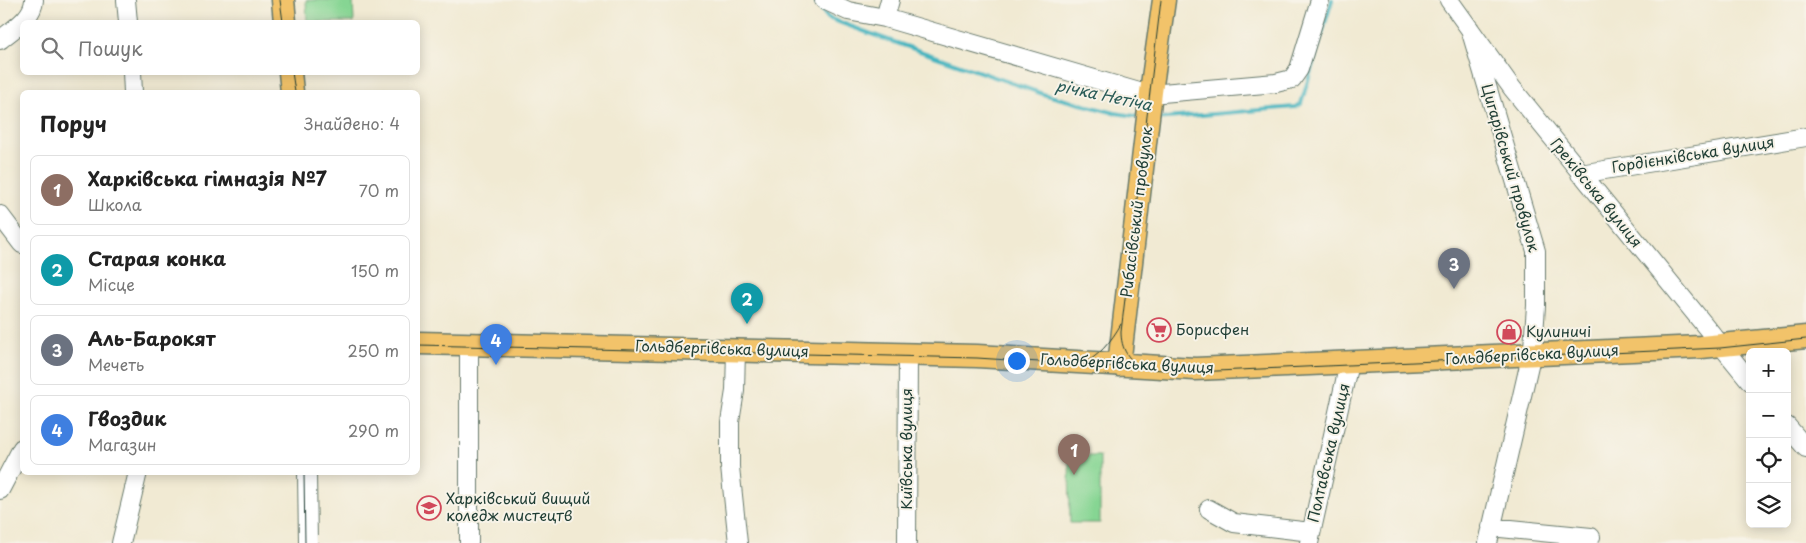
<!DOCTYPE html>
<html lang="uk">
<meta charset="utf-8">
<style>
:root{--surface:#fff;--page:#f2f2f2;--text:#222;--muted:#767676;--line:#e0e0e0;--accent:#d1495b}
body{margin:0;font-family:"Playpen Sans",sans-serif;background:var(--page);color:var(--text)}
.controls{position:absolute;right:15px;bottom:15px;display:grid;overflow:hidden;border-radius:8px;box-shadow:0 2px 12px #0003}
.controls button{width:45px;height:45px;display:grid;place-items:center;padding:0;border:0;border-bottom:1px solid var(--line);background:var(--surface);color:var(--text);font:25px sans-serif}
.you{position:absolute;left:1016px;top:360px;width:18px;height:18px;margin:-12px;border:4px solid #fff;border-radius:50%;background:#1a73e8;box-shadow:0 0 0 8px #1a73e833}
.badge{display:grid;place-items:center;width:32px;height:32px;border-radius:50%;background:var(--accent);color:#fff;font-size:16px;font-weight:700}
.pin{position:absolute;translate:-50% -41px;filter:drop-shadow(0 1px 2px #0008)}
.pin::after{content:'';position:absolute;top:26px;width:18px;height:15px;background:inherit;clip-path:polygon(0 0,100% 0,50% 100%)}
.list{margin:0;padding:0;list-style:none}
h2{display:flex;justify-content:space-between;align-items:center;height:65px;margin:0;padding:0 20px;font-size:21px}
h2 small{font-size:16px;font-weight:400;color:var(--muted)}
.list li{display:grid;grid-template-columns:32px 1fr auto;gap:15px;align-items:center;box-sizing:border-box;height:70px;margin:0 10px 10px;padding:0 10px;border:1px solid var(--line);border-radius:8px}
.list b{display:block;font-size:19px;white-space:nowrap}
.list p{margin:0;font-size:16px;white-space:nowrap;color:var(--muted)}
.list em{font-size:16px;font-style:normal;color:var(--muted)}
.icon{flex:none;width:28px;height:28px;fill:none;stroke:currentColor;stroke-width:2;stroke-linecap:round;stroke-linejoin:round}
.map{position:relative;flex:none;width:1806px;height:543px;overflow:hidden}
.search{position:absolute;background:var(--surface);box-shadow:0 2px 12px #0003;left:20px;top:20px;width:400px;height:55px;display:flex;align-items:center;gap:12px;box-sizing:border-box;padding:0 18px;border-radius:8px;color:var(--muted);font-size:19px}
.panel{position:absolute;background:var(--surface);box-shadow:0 2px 12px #0003;left:20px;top:90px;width:400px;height:385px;border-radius:8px}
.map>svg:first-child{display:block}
.green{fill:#86d593;stroke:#528964}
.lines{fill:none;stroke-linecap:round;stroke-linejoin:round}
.stream{stroke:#46b5c0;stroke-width:4}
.minor-casing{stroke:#687a6c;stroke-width:20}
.major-casing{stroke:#687a6c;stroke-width:25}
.minor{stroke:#fff;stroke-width:18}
.major{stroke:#f2c36a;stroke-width:22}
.tram{stroke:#1f3d34;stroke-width:1}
.labels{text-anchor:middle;stroke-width:4;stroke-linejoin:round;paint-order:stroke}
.street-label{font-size:15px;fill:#1f3d34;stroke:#f7f3e8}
.poi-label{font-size:15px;fill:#1f3d34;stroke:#f7f3e8;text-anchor:start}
.water-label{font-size:16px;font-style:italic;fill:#295b57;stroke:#f7f3e8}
</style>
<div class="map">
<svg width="1806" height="543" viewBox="0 0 1806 543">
<rect width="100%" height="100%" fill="#f7f3e8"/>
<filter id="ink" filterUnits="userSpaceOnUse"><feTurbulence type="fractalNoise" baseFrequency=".02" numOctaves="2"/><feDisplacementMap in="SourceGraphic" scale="10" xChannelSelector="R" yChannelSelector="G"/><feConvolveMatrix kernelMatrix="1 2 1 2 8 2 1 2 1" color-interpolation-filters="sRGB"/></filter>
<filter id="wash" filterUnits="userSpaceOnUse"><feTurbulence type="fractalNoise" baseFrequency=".0096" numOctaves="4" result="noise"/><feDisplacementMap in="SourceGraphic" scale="20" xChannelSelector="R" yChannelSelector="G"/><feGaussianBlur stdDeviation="1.12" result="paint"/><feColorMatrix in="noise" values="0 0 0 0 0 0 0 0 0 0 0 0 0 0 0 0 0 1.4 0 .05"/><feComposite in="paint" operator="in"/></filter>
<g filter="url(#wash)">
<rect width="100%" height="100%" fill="#f1ead3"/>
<path class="green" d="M 306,0 L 353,0 L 354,22 L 307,22 Z
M 1069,456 L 1100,456 L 1100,523 L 1070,523 Z"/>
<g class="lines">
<path class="stream" d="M 814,0 L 828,18 L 874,35 L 1046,95 L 1115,113 L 1141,117
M 1155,119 L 1295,107 L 1301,104 L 1332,0"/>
</g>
</g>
<g filter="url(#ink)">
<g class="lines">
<g class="minor-casing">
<path id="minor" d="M 126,0 L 128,22
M 824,0 L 848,11 L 885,18 L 1139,92 L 1162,93 L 1276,83 L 1292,79 L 1299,69 L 1320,0
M 1449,0 L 1512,88 L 1750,381
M 885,18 L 890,0
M 1470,29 L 1536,251 L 1536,306 L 1533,348 L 1488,543
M 0,40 C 13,29 33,18 34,0
M 132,72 L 133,92
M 1580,174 L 1806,137
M 0,215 L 22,244
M 469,345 L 469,543
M 736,350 L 735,391 L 730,422 L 730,467 L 738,543
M 1787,426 L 1806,448
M 307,472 L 308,543
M 0,490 L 22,448
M 1209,509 L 1234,523 L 1311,532
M 1491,527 L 1591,537
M 121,543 L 138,472
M 907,543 L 908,354
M 1309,543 L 1349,363"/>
</g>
<g class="major-casing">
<path id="major" d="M 283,0 L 285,22
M 290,72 L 292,92
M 418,343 L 977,356 L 1195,369 L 1701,347 L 1806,337
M 1119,365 L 1151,92 L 1164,0"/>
</g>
<use href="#minor" class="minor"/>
<use href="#major" class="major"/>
<path class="tram" d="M 280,0 L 283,22
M 292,72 L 295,92
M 418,345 L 977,358 L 1195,372 L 1720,348 L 1806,339
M 1079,365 C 1098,359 1112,340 1121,324
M 1144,367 C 1128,362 1121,348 1121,332 L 1161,0
M 304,472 L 305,543"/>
</g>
</g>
<defs>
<g id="supermarket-ring" transform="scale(1.25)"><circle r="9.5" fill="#f7f3e8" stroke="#d1495b" stroke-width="1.5"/><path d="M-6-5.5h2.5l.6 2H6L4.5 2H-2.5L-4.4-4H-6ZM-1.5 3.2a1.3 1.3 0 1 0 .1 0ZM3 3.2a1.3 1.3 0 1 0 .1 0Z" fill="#d1495b"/></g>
<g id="shop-ring" transform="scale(1.25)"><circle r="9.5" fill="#f7f3e8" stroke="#d1495b" stroke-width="1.5"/><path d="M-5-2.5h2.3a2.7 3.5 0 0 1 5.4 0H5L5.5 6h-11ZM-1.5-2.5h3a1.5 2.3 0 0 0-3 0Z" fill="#d1495b"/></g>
<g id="university-ring" transform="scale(1.25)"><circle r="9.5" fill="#f7f3e8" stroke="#d1495b" stroke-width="1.5"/><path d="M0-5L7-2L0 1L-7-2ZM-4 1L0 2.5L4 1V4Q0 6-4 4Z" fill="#d1495b"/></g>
</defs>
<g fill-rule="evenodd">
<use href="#supermarket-ring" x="1159" y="330"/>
<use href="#shop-ring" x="1509" y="332"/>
<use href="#university-ring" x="429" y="508"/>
</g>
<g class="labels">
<g class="street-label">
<text transform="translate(1693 155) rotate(-9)" y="5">Гордієнківська вулиця</text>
<text transform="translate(1510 168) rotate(74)" y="5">Цигарівський провулок</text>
<text transform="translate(1596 193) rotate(51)" y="5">Греківська вулиця</text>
<text transform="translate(1137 212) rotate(-83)" y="5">Рибасівський провулок</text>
<text transform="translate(722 349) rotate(2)" y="5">Гольдбергівська вулиця</text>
<text transform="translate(1532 355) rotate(-3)" y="5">Гольдбергівська вулиця</text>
<text transform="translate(1127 364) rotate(3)" y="5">Гольдбергівська вулиця</text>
<text transform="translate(907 449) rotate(-90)" y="5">Київська вулиця</text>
<text transform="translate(1329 453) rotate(-77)" y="5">Полтавська вулиця</text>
</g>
<g class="poi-label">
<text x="1176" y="335">Борисфен</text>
<text x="1526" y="337">Кулиничі</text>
<text x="446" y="504">Харківський вищий<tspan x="446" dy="17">коледж мистецтв</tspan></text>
</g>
<g class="water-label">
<text transform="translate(1104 95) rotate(12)" y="6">річка Нетіча</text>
</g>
</g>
</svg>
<div class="controls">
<button>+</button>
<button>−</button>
<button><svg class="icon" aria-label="locate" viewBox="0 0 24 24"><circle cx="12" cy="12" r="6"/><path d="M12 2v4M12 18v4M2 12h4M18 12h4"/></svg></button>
<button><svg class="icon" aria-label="layers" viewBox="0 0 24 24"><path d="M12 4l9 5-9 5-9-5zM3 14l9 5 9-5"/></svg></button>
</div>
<div class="you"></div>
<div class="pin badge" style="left:1074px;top:475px;background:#8d6e63">1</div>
<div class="pin badge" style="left:747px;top:324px;background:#0f9aa8">2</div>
<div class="pin badge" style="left:1454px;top:289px;background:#6b7280">3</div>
<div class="pin badge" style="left:496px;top:365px;background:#3f7fe0">4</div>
<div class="search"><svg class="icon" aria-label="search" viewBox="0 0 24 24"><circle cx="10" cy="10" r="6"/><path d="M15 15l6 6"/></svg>Пошук</div>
<section class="panel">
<h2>Поруч<small>Знайдено: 4</small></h2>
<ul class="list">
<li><span class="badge" style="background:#8d6e63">1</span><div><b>Харківська гімназія №7</b><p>Школа</p></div><em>70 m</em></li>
<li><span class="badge" style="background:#0f9aa8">2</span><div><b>Старая конка</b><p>Місце</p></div><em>150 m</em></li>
<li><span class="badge" style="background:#6b7280">3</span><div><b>Аль-Барокят</b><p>Мечеть</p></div><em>250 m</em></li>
<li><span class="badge" style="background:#3f7fe0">4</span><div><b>Гвоздик</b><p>Магазин</p></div><em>290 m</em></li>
</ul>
</section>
</div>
